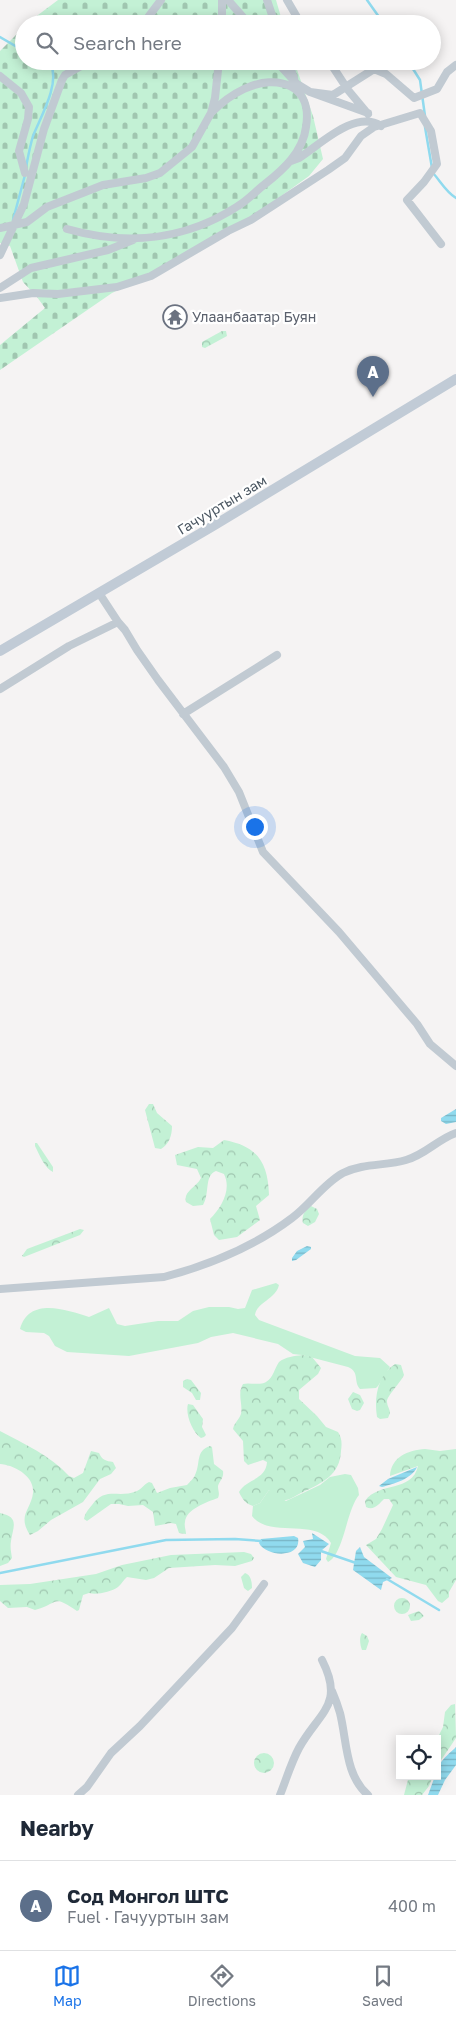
<!DOCTYPE html>
<meta charset="utf-8">
<style>
:root{--surface:#fff;--page:#f6f6f7;--text:#1f2937;--muted:#747a83;--line:#e0e1e3;--accent:#1a73e8}
body{margin:0;font-family:"Golos Text",sans-serif;background:var(--page);color:var(--text)}
.controls{position:absolute;right:15px;bottom:15px;display:grid;overflow:hidden;border-radius:0px;box-shadow:0 2px 12px #0003}
.controls button{width:45px;height:45px;display:grid;place-items:center;padding:0;border:0;border-bottom:1px solid var(--line);background:var(--surface);color:var(--text);font:25px sans-serif}
.you{position:absolute;left:254px;top:826px;width:18px;height:18px;margin:-12px;border:4px solid #fff;border-radius:50%;background:#1a73e8;box-shadow:0 0 0 8px #1a73e833}
.badge{display:grid;place-items:center;width:32px;height:32px;border-radius:50%;background:var(--accent);color:#fff;font-size:16px;font-weight:700}
.pin{position:absolute;translate:-50% -41px;filter:drop-shadow(0 1px 2px #0008)}
.pin::after{content:'';position:absolute;top:26px;width:18px;height:15px;background:inherit;clip-path:polygon(0 0,100% 0,50% 100%)}
.list{margin:0;padding:0;list-style:none}
h2{display:flex;justify-content:space-between;align-items:center;height:65px;margin:0;padding:0 20px;font-size:21px}
h2 small{font-size:16px;font-weight:400;color:var(--muted)}
.list li{display:grid;grid-template-columns:32px 1fr auto;gap:15px;align-items:center;box-sizing:border-box;height:90px;padding:0 20px;border-top:1px solid var(--line)}
.list b{display:block;font-size:19px;white-space:nowrap}
.list p{margin:0;font-size:16px;white-space:nowrap;color:var(--muted)}
.list em{font-size:16px;font-style:normal;color:var(--muted)}
.icon{flex:none;width:28px;height:28px;fill:none;stroke:currentColor;stroke-width:2;stroke-linecap:round;stroke-linejoin:round}
.map{position:relative;flex:none;width:456px;height:1795px;overflow:hidden}
.search{position:absolute;background:var(--surface);box-shadow:0 2px 12px #0003;left:15px;right:15px;top:15px;height:55px;display:flex;align-items:center;gap:12px;box-sizing:border-box;padding:0 18px;border-radius:28px;color:var(--muted);font-size:19px}
.sheet{height:155px;background:var(--surface)}
nav{display:flex;justify-content:space-around;align-items:center;box-sizing:border-box;height:70px;border-top:1px solid var(--line);background:var(--surface);font-size:14px;color:var(--muted)}
nav a{display:grid;justify-items:center;gap:2px}
nav .on{color:var(--accent)}
.map>svg:first-child{display:block}
.green{fill:#c3f1d5}
.forest{fill:url(#forest-crowns)}
.cemetery{fill:url(#cemetery-stones)}
.water{fill:url(#water-rules)}
.lines{fill:none;stroke-linecap:round;stroke-linejoin:round}
.stream{stroke:#90daee;stroke-width:2.5}
.street{stroke:#c1cad2;stroke-width:8}
.secondary{stroke:#c1cbd6;stroke-width:10}
.labels{text-anchor:middle;stroke-width:4.5;stroke-linejoin:round;paint-order:stroke}
.worship-label{font-size:14px;fill:#5b616d;stroke:#fff;text-anchor:start}
.street-label{font-size:14px;fill:#4a5661;stroke:#fff}
</style>
<div class="map">
<svg width="456" height="1795" viewBox="0 0 456 1795">
<defs>
<pattern id="forest-crowns" width="20" height="18" patternUnits="userSpaceOnUse" patternTransform="scale(1.25)"><rect width="20" height="18" fill="#c3f1d5"/><path d="M2 6a3 3 0 1 1 6 0M12 15a3 3 0 1 1 6 0" fill="none" stroke="#a0c6b0"/></pattern>
<pattern id="cemetery-stones" width="16" height="16" patternUnits="userSpaceOnUse" patternTransform="scale(1.25)"><rect width="16" height="16" fill="#c3f1d5"/><path d="M2 7V4a2 2 0 0 1 4 0v3zM10 15v-3a2 2 0 0 1 4 0v3z" fill="#a0c6b0"/></pattern>
<pattern id="water-rules" width="6" height="5" patternUnits="userSpaceOnUse" patternTransform="scale(1.25)"><rect width="6" height="5" fill="#90daee"/><path d="M0 2.5h6" fill="none" stroke="#78b4c4"/></pattern>
</defs>
<rect width="100%" height="100%" fill="#f5f3f3"/>
<path class="green" d="M 276,1283 L 279,1285 C 276,1299 257,1302 255,1315 L 259,1320 L 355,1356 L 380,1358 L 390,1367 L 378,1386 L 376,1388 L 360,1389 C 353,1381 360,1372 348,1367 L 302,1355 L 293,1354 L 278,1344 L 233,1333 L 211,1337 L 198,1343 L 129,1356 L 67,1352 L 55,1346 L 49,1336 L 44,1333 L 26,1332 L 20,1329 C 29,1296 67,1310 89,1317 L 109,1308 L 117,1324 L 125,1326 L 158,1321 L 178,1321 L 193,1311 L 209,1307 L 229,1307 L 238,1309 L 245,1308 L 252,1290 Z
M 345,1474 L 351,1475 L 358,1488 L 359,1495 C 346,1511 344,1554 328,1562 L 326,1559 L 331,1543 C 316,1517 269,1539 252,1516 L 253,1506 L 260,1503 L 269,1490 L 286,1501 L 320,1485 L 330,1477 Z"/>
<path class="forest" d="M 222,331 L 226,331 L 227,336 L 205,348 L 202,347 L 202,342 Z
M 149,1104 L 153,1104 L 157,1113 L 172,1126 C 172,1136 169,1144 161,1149 L 155,1148 L 145,1110 Z
M 224,1140 C 257,1146 268,1162 269,1195 L 256,1206 L 260,1220 L 237,1237 L 219,1240 L 214,1235 L 210,1219 C 221,1208 232,1190 224,1174 L 216,1171 C 204,1175 210,1194 203,1205 L 193,1206 L 186,1202 C 183,1191 196,1188 201,1178 L 197,1169 L 177,1165 L 175,1155 L 198,1147 L 213,1148 Z
M 35,1143 L 37,1143 L 53,1167 L 53,1172 C 45,1169 39,1154 35,1146 Z
M 311,1206 L 317,1209 L 319,1214 L 315,1222 L 308,1226 L 303,1223 C 301,1216 305,1210 311,1206 Z
M 80,1229 L 84,1230 L 80,1235 L 24,1257 L 22,1256 L 27,1249 Z
M 302,1355 L 312,1357 L 321,1368 L 318,1374 L 299,1390 L 299,1399 L 317,1416 L 326,1427 L 338,1432 C 342,1438 342,1444 341,1451 C 340,1475 322,1483 303,1492 C 293,1497 288,1502 277,1500 L 269,1490 L 260,1503 L 253,1506 C 246,1504 242,1499 239,1492 C 246,1479 266,1480 267,1462 L 263,1460 L 248,1465 L 244,1461 L 243,1441 L 233,1429 C 234,1423 239,1420 241,1414 C 243,1403 237,1395 243,1384 C 250,1382 259,1386 266,1382 C 274,1377 274,1369 279,1362 C 285,1357 295,1356 302,1355 Z
M 395,1364 L 401,1365 L 404,1375 C 401,1382 386,1397 387,1402 C 387,1406 390,1409 390,1413 L 388,1418 L 380,1419 L 377,1417 C 374,1398 377,1376 395,1364 Z
M 187,1379 L 191,1380 L 201,1393 L 200,1400 L 196,1400 L 192,1393 L 183,1387 L 183,1381 Z
M 353,1392 L 360,1395 L 364,1403 L 360,1410 L 357,1411 L 352,1409 L 348,1399 Z
M 188,1404 L 193,1405 L 203,1419 L 202,1427 L 206,1435 L 204,1437 L 201,1438 C 192,1432 185,1413 188,1404 Z
M 0,1431 C 24,1444 50,1455 69,1476 L 74,1478 L 83,1473 L 91,1451 L 99,1453 C 102,1460 106,1461 113,1462 L 116,1468 L 111,1474 L 100,1479 L 83,1502 L 51,1520 L 38,1531 L 30,1535 C 17,1515 31,1510 33,1493 C 35,1476 14,1465 0,1464 Z
M 210,1446 L 212,1447 L 214,1464 L 223,1471 C 224,1478 220,1480 218,1486 C 218,1491 220,1493 218,1498 C 207,1502 186,1509 185,1522 C 184,1526 186,1530 186,1534 L 179,1533 L 176,1524 L 171,1523 L 155,1526 L 153,1512 L 143,1505 L 128,1506 L 119,1504 L 111,1504 L 87,1521 L 84,1519 C 85,1513 88,1510 92,1505 C 106,1486 118,1499 137,1491 C 142,1489 144,1484 149,1482 L 152,1483 L 157,1493 L 170,1488 L 187,1485 C 190,1482 194,1478 195,1475 C 201,1463 195,1451 210,1446 Z
M 425,1449 L 440,1451 L 456,1449 L 456,1580 L 449,1592 L 449,1597 L 442,1603 L 438,1601 L 426,1585 L 396,1577 L 366,1545 L 376,1539 L 382,1529 L 393,1505 L 389,1499 L 384,1499 C 379,1504 374,1511 366,1507 L 365,1501 C 379,1481 412,1493 418,1466 L 390,1476 C 391,1457 408,1450 425,1449 Z
M 0,1513 C 20,1517 13,1527 11,1541 C 10,1547 11,1552 12,1558 L 8,1563 L 0,1566 Z
M 244,1552 L 251,1554 L 254,1558 L 252,1561 L 235,1566 L 215,1565 L 169,1568 L 154,1578 L 146,1580 L 127,1577 C 123,1580 122,1584 118,1587 C 111,1592 97,1595 89,1593 L 83,1595 L 79,1610 L 77,1611 C 52,1594 60,1603 35,1610 L 27,1607 L 8,1608 L 0,1601 L 0,1585 L 30,1584 L 96,1574 L 122,1565 L 171,1555 Z
M 245,1573 C 251,1575 252,1582 252,1588 L 248,1591 L 244,1588 L 241,1577 Z
M394 1606a8 8 0 1 1 16 0a8 8 0 1 1-16 0Z
M 419,1611 L 424,1616 L 419,1620 L 411,1621 L 408,1615 Z
M 362,1633 L 367,1636 L 369,1641 L 366,1650 L 362,1650 C 360,1645 359,1637 362,1633 Z
M 455,1704 L 456,1738 L 437,1766 L 437,1739 L 443,1727 L 445,1712 L 451,1705 Z
M254 1763a10 10 0 1 1 20 0a10 10 0 1 1-20 0Z
M 409,1776 L 433,1776 L 429,1786 L 422,1795 L 404,1795 Z"/>
<path class="cemetery" d="M 58,0 L 276,0 L 283,24 L 26,24 Z
M 24,27 L 24,61 L 294,61 L 313,116 L 323,159 L 309,176 L 238,227 L 194,253 L 112,293 L 0,370 L 0,345 L 45,308 L 37,297 L 23,282 L 10,246 L 0,243 L 0,51 Z"/>
<path class="water" d="M 456,1109 L 456,1122 L 446,1124 L 441,1121 L 441,1118 Z
M 307,1246 L 311,1247 L 311,1249 L 296,1260 L 292,1261 L 292,1258 L 297,1251 Z
M 417,1467 C 412,1479 393,1484 382,1487 L 379,1486 L 388,1479 Z
M 312,1533 L 329,1544 L 321,1551 L 321,1560 L 315,1567 L 303,1563 L 298,1554 L 305,1547 L 303,1541 L 313,1539 Z
M 294,1536 L 298,1538 C 302,1559 266,1557 259,1543 L 261,1539 Z
M 360,1547 L 364,1557 L 392,1578 L 383,1582 L 381,1590 L 353,1570 L 356,1551 Z
M 456,1747 L 456,1765 L 445,1780 L 438,1795 L 428,1795 L 435,1776 L 437,1776 C 437,1762 447,1756 456,1747 Z"/>
<g class="lines">
<path class="stream" d="M 367,0 L 384,24
M 0,37 L 24,51
M 408,61 L 420,80 L 425,116
M 425,127 L 432,168
M 26,167 C 28,157 30,146 33,136 C 40,118 60,84 51,65 L 41,61
M 433,173 C 441,182 446,192 456,198
M 13,220 L 25,175
M 318,1550 L 356,1563
M 0,1573 L 166,1540 L 235,1539 L 261,1541
M 387,1579 L 439,1610"/>
<path class="street" d="M 228,0 L 249,24
M 267,0 L 275,24
M 287,0 L 301,24
M 143,24 L 161,0
M 222,24 L 222,0
M 276,61 L 297,84 L 310,92 L 368,113
M 288,61 L 294,78
M 329,61 L 348,90 L 368,114
M 0,76 L 21,93 L 29,107 L 28,119 L 19,151 L 25,173
M 310,92 L 333,95 L 374,69 L 386,74 L 414,98 L 437,89 L 447,72 L 456,65
M 291,161 L 299,158 C 320,145 355,109 381,126
M 0,228 L 27,222 L 47,207 L 103,185 L 146,178 L 160,173 L 192,147 L 211,113 L 215,98 L 219,61
M 67,229 C 127,246 186,240 238,206 C 248,200 256,191 265,184 C 283,170 303,152 306,127 C 313,85 278,73 244,89 C 231,95 221,103 211,113
M 0,255 L 24,204 L 44,129 L 62,80 L 65,75 L 90,61
M 0,288 L 31,268 L 108,250 L 133,240
M 0,298 L 33,293 L 58,294 L 117,287 L 151,276 L 228,231 L 251,220 L 328,170 L 345,158 L 361,136 L 374,127 L 420,113 L 431,131 L 437,164 L 424,182 L 407,200 L 441,244
M 99,593 L 118,622
M 0,689 L 69,646 L 118,622 L 125,630 L 137,650 L 158,680 L 224,767 L 239,792 L 263,852 L 339,932 L 417,1024 L 430,1044 L 456,1066
M 183,714 L 277,655
M 0,1289 L 164,1277 C 209,1265 255,1246 292,1218 C 310,1205 323,1184 343,1173 C 363,1163 386,1166 406,1160 C 425,1155 438,1139 456,1133
M 332,1691 C 335,1698 338,1706 340,1713 C 347,1741 345,1775 368,1795
M 78,1795 L 87,1787 L 111,1753 L 140,1726 L 232,1628 L 264,1584
M 280,1795 C 286,1780 291,1763 299,1748 C 319,1712 345,1705 322,1660"/>
<path class="secondary" d="M 0,651 L 213,526 L 456,379"/>
</g>
<defs>
<g id="temple-ring" transform="scale(1.25)"><circle r="9.5" fill="#fff" stroke="#6b7280" stroke-width="1.5"/><path d="M0-6L5-2H3V0L6.5 2.5H4V6H1.5V3h-3V6H-4V2.5H-6.5L-3 0V-2H-5Z" fill="#6b7280"/></g>
</defs>
<g fill-rule="evenodd">
<use href="#temple-ring" x="175" y="317"/>
</g>
<g class="labels">
<g class="worship-label">
<text x="192" y="322">Улаанбаатар Буян</text>
</g>
<g class="street-label">
<text transform="translate(222 505) rotate(-31)" y="5">Гачууртын зам</text>
</g>
</g>
</svg>
<div class="controls">
<button><svg class="icon" aria-label="locate" viewBox="0 0 24 24"><circle cx="12" cy="12" r="6"/><path d="M12 2v4M12 18v4M2 12h4M18 12h4"/></svg></button>
</div>
<div class="you"></div>
<div class="pin badge" style="left:373px;top:397px;background:#5c6f8a">A</div>
<div class="search"><svg class="icon" aria-label="search" viewBox="0 0 24 24"><circle cx="10" cy="10" r="6"/><path d="M15 15l6 6"/></svg>Search here</div>
</div>
<section class="sheet">
<h2>Nearby<small></small></h2>
<ul class="list">
<li><span class="badge" style="background:#5c6f8a">A</span><div><b>Сод Монгол ШТС</b><p>Fuel · Гачууртын зам</p></div><em>400 m</em></li>
</ul>
</section>
<nav>
<a class="on"><svg class="icon" aria-label="map" viewBox="0 0 24 24"><path d="M3 6l6-2 6 2 6-2v14l-6 2-6-2-6 2zM9 4v14M15 6v14"/></svg>Map</a>
<a><svg class="icon" aria-label="directions" viewBox="0 0 24 24"><path d="M12 3l9 9-9 9-9-9zM9 14v-3h6M13 9l2 2-2 2"/></svg>Directions</a>
<a><svg class="icon" aria-label="saved" viewBox="0 0 24 24"><path d="M7 4h10v16l-5-4-5 4z"/></svg>Saved</a>
</nav>
